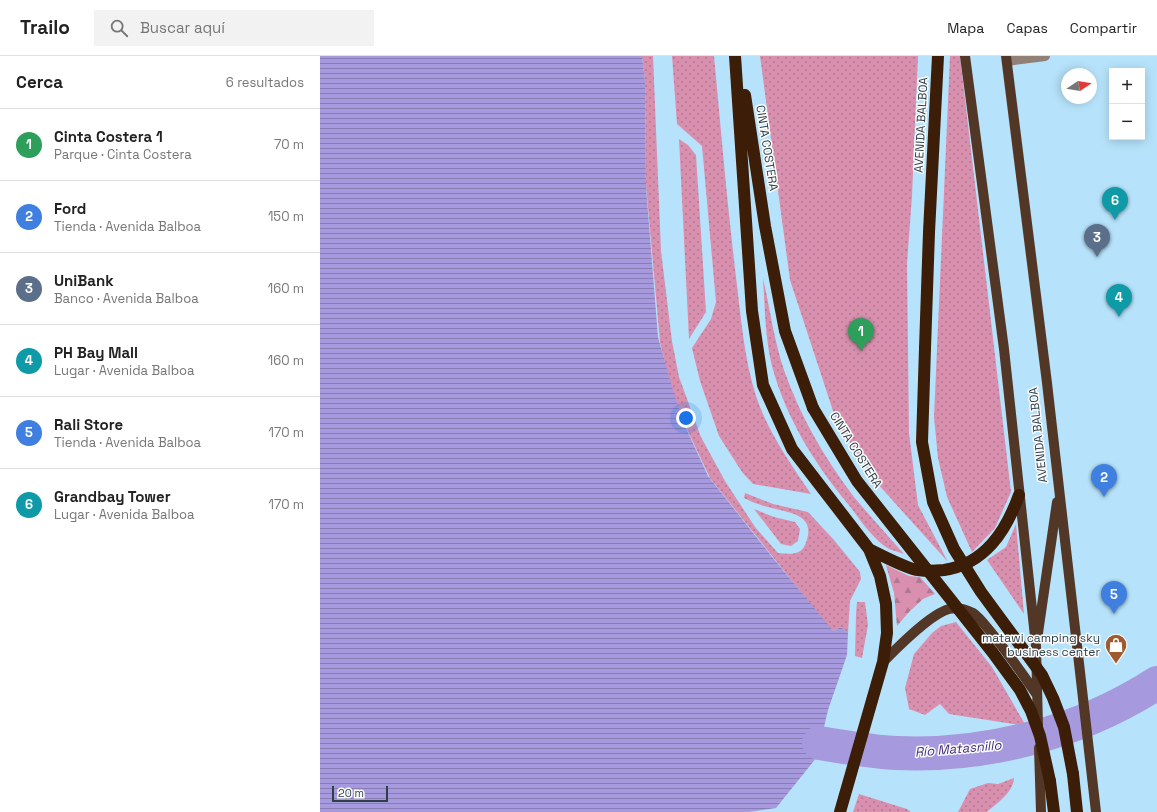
<!DOCTYPE html>
<html lang="es">
<meta charset="utf-8">
<style>
:root{--surface:#fff;--page:#f2f2f2;--text:#222;--muted:#767676;--line:#e0e0e0;--accent:#7c3aed}
body{margin:0;font-family:"Space Grotesk",sans-serif;background:var(--page);color:var(--text)}
.controls{position:absolute;right:12px;top:12px;display:grid;overflow:hidden;border-radius:0px;box-shadow:0 2px 10px #0003}
.controls button{width:36px;height:36px;display:grid;place-items:center;padding:0;border:0;border-bottom:1px solid var(--line);background:var(--surface);color:var(--text);font:20px sans-serif}
.compass{position:absolute;left:741px;top:12px;width:36px;height:36px;border-radius:50%;background:var(--surface);box-shadow:0 2px 10px #0003;rotate:78deg}
.scale{position:absolute;left:12px;bottom:10px;width:56px;box-sizing:border-box;padding-left:4px;border:2px solid #2d3f48;border-top:0;font-size:11px;line-height:14px;white-space:nowrap;color:#2d3f48;-webkit-text-stroke:3px #fcfcfc;paint-order:stroke}
.you{position:absolute;left:366px;top:362px;width:14px;height:14px;margin:-10px;border:3px solid #fff;border-radius:50%;background:#1a73e8;box-shadow:0 0 0 6px #1a73e833}
.badge{display:grid;place-items:center;width:26px;height:26px;border-radius:50%;background:var(--accent);color:#fff;font-size:13px;font-weight:700}
.pin{position:absolute;translate:-50% -33px;filter:drop-shadow(0 1px 2px #0008)}
.pin::after{content:'';position:absolute;top:21px;width:14px;height:12px;background:inherit;clip-path:polygon(0 0,100% 0,50% 100%)}
.list{margin:0;padding:0;list-style:none}
h2{display:flex;justify-content:space-between;align-items:center;height:52px;margin:0;padding:0 16px;font-size:17px}
h2 small{font-size:13px;font-weight:400;color:var(--muted)}
.list li{display:grid;grid-template-columns:26px 1fr auto;gap:12px;align-items:center;box-sizing:border-box;height:72px;padding:0 16px;border-top:1px solid var(--line)}
.list b{display:block;font-size:15px;white-space:nowrap}
.list p{margin:0;font-size:13px;white-space:nowrap;color:var(--muted)}
.list em{font-size:13px;font-style:normal;color:var(--muted)}
.icon{flex:none;width:22px;height:22px;fill:none;stroke:currentColor;stroke-width:2;stroke-linecap:round;stroke-linejoin:round}
.map{position:relative;flex:none;width:837px;height:756px;overflow:hidden}
header{display:flex;align-items:center;gap:24px;box-sizing:border-box;height:56px;padding:0 20px;background:var(--surface);border-bottom:1px solid var(--line)}
header strong{font-size:19px}
nav{display:flex;gap:22px;margin-inline-start:auto;font-size:14px}
.search{width:280px;height:36px;background:var(--page);display:flex;align-items:center;gap:10px;box-sizing:border-box;padding:0 14px;border-radius:0px;color:var(--muted);font-size:15px}
main{display:flex}
aside{flex:1;background:var(--surface)}
.map>svg:first-child{display:block}
.green{fill:url(#green-dots)}
.forest{fill:url(#forest-firs)}
.water{fill:url(#water-rules)}
.lines{fill:none;stroke-linecap:round;stroke-linejoin:round}
.river{stroke:#a699dd;stroke-width:34}
.minor{stroke:#918076;stroke-width:10}
.major{stroke:#533726;stroke-width:10}
.highway{stroke:#3c1d08;stroke-width:12}
.highway-bridge{stroke:#3c1d08;stroke-width:12}
.labels{text-anchor:middle;stroke-width:3;stroke-linejoin:round;paint-order:stroke}
.street-label{font-size:12px;fill:#2d3f48;stroke:#fcfcfc}
.poi-label{font-size:12px;fill:#2d3f48;stroke:#fcfcfc;text-anchor:end}
.water-label{font-size:13px;font-style:italic;fill:#422b7a;stroke:#fcfcfc}
</style>
<header>
<strong>Trailo</strong>
<div class="search"><svg class="icon" aria-label="search" viewBox="0 0 24 24"><circle cx="10" cy="10" r="6"/><path d="M15 15l6 6"/></svg>Buscar aquí</div>
<nav><a>Mapa</a><a>Capas</a><a>Compartir</a></nav>
</header>
<main>
<aside>
<h2>Cerca<small>6 resultados</small></h2>
<ul class="list">
<li><span class="badge" style="background:#2e9e5b">1</span><div><b>Cinta Costera 1</b><p>Parque · Cinta Costera</p></div><em>70 m</em></li>
<li><span class="badge" style="background:#3f7fe0">2</span><div><b>Ford</b><p>Tienda · Avenida Balboa</p></div><em>150 m</em></li>
<li><span class="badge" style="background:#5c6f8a">3</span><div><b>UniBank</b><p>Banco · Avenida Balboa</p></div><em>160 m</em></li>
<li><span class="badge" style="background:#0f9aa8">4</span><div><b>PH Bay Mall</b><p>Lugar · Avenida Balboa</p></div><em>160 m</em></li>
<li><span class="badge" style="background:#3f7fe0">5</span><div><b>Rali Store</b><p>Tienda · Avenida Balboa</p></div><em>170 m</em></li>
<li><span class="badge" style="background:#0f9aa8">6</span><div><b>Grandbay Tower</b><p>Lugar · Avenida Balboa</p></div><em>170 m</em></li>
</ul>
</aside>
<div class="map">
<svg width="837" height="756" viewBox="0 0 837 756">
<defs>
<pattern id="green-dots" width="8" height="8" patternUnits="userSpaceOnUse"><rect width="8" height="8" fill="#d990af"/><path d="M2 2h.1M6 6h.1" fill="none" stroke="#b07790" stroke-width="1.8" stroke-linecap="round"/></pattern>
<pattern id="forest-firs" width="22" height="20" patternUnits="userSpaceOnUse"><rect width="22" height="20" fill="#d990af"/><path d="M5 1l3.5 6h-7zM16 11l3.5 6h-7z" fill="#b07790"/></pattern>
<pattern id="water-rules" width="6" height="5" patternUnits="userSpaceOnUse"><rect width="6" height="5" fill="#a699dd"/><path d="M0 2.5h6" fill="none" stroke="#887eb5"/></pattern>
</defs>
<rect width="100%" height="100%" fill="#b6e3fb"/>
<path class="green" d="M 322,0 L 333,0 L 341,195 L 352,285 L 359,321 L 381,381 L 405,425 L 435,471 L 458,497 C 468,498 480,500 485,489 C 499,456 466,457 444,450 C 437,448 430,445 424,442 L 425,437 L 453,448 L 488,456 L 514,484 L 540,516 L 541,523 L 530,545 L 528,577 L 521,571 L 513,575 L 508,570 L 390,422 L 364,367 L 349,324 L 340,286 L 326,129 L 325,25 Z
M 352,0 L 394,0 C 401,74 407,147 416,221 C 421,261 424,302 436,340 C 448,376 470,407 491,438 L 433,428 L 422,416 L 399,380 L 380,325 L 372,292 L 391,263 L 396,246 L 382,90 L 357,68 Z
M 440,0 L 598,0 L 592,140 L 587,208 L 589,377 L 598,449 L 628,506 L 557,427 L 517,367 L 470,224 Z
M 630,0 L 640,0 L 691,436 L 675,472 L 652,496 L 627,441 L 618,402 L 614,361 Z
M 359,83 L 368,89 L 376,99 L 386,256 L 369,283 Z
M 443,222 C 450,253 454,284 464,314 C 480,360 505,403 534,441 C 550,460 567,479 584,498 C 579,496 574,495 569,493 C 552,483 540,463 528,448 C 494,407 466,362 452,310 C 445,282 445,252 443,222 Z
M 434,453 L 454,461 L 475,466 L 480,473 L 478,485 L 471,490 L 461,488 Z
M 696,468 L 704,558 L 667,504 L 686,491 Z
M 537,546 L 545,546 L 548,569 L 542,602 L 535,600 L 536,558 Z
M 636,566 L 672,611 L 706,670 L 629,658 L 620,648 L 605,659 L 589,653 L 585,632 L 594,598 L 612,577 L 621,570 Z
M 694,722 C 693,737 677,747 667,756 L 638,756 L 650,733 L 668,727 L 678,728 Z
M 539,738 L 587,753 L 591,756 L 533,756 Z"/>
<path class="forest" d="M 566,509 L 589,520 L 600,521 L 615,538 L 603,543 L 589,556 L 577,570 L 574,537 Z"/>
<path class="water" d="M 0,0 L 322,0 L 325,25 L 326,131 L 338,281 L 352,331 L 365,370 L 388,420 L 453,502 L 510,571 L 513,575 L 521,571 L 528,577 L 527,599 L 508,654 L 497,701 L 456,752 L 429,756 L 0,756 Z"/>
<g class="lines">
<path class="river" d="M 499,687 C 525,691 551,696 577,697 C 668,701 761,676 837,627"/>
<path class="minor" d="M 687,5 L 725,0"/>
<path class="major" d="M 645,0 L 684,293 L 716,590 L 718,670
M 686,0 L 727,327 L 776,756
M 718,577 L 737,446
M 563,606 C 577,592 610,558 629,553 C 637,551 647,554 653,557 C 659,561 665,569 670,575 C 687,596 702,617 717,639
M 719,692 L 721,756"/>
<path class="highway" d="M 415,0 L 432,255 L 443,329 L 472,393 L 549,493 L 560,520 L 566,548 L 567,577 L 563,606 L 520,756
M 425,39 L 445,170 L 465,275 L 493,352
M 605,292 L 609,176 L 618,0
M 549,493 C 563,500 578,508 593,513 C 603,516 614,515 624,514 C 665,508 686,475 699,439
M 753,718 L 757,756
M 730,725 L 734,756"/>
<path class="highway-bridge" d="M 605,292 L 602,386 L 613,446 L 634,493 L 661,536 L 722,619 L 733,642 L 744,671 L 753,718
M 493,352 L 537,425 L 673,597 L 700,634 L 711,655 L 720,680 L 730,725"/>
</g>
<defs>
<g id="shop-pin" transform="scale(1.15)"><path d="M0 17L-7.5 6A9.5 9.5 0 1 1 7.5 6Z" fill="#9f5b2d" stroke="#fcfcfc"/><path d="M-5-2.5h2.3a2.7 3.5 0 0 1 5.4 0H5L5.5 6h-11ZM-1.5-2.5h3a1.5 2.3 0 0 0-3 0Z" fill="#fff"/></g>
</defs>
<g fill-rule="evenodd">
<use href="#shop-pin" x="796" y="589"/>
</g>
<g class="labels">
<g class="street-label">
<text transform="translate(601 69) rotate(-87)" y="4">AVENIDA BALBOA</text>
<text transform="translate(447 92) rotate(81)" y="4">CINTA COSTERA</text>
<text transform="translate(718 379) rotate(-96)" y="4">AVENIDA BALBOA</text>
<text transform="translate(536 394) rotate(58)" y="4">CINTA COSTERA</text>
</g>
<g class="poi-label">
<text x="780" y="586">matawi camping sky<tspan x="780" dy="14">business center</tspan></text>
</g>
<g class="water-label">
<text transform="translate(638 692) rotate(-5)" y="5">Río Matasnillo</text>
</g>
</g>
</svg>
<div class="controls">
<button>+</button>
<button>−</button>
</div>
<svg class="compass" viewBox="-18 -18 36 36"><path d="M0-13l5 13h-10z" fill="#e53935"/><path d="M0 13l5-13h-10z" fill="#767676"/></svg>
<div class="scale">20 m</div>
<div class="you"></div>
<div class="pin badge" style="left:541px;top:295px;background:#2e9e5b">1</div>
<div class="pin badge" style="left:784px;top:441px;background:#3f7fe0">2</div>
<div class="pin badge" style="left:777px;top:201px;background:#5c6f8a">3</div>
<div class="pin badge" style="left:799px;top:261px;background:#0f9aa8">4</div>
<div class="pin badge" style="left:794px;top:558px;background:#3f7fe0">5</div>
<div class="pin badge" style="left:795px;top:164px;background:#0f9aa8">6</div>
</div>
</main>
